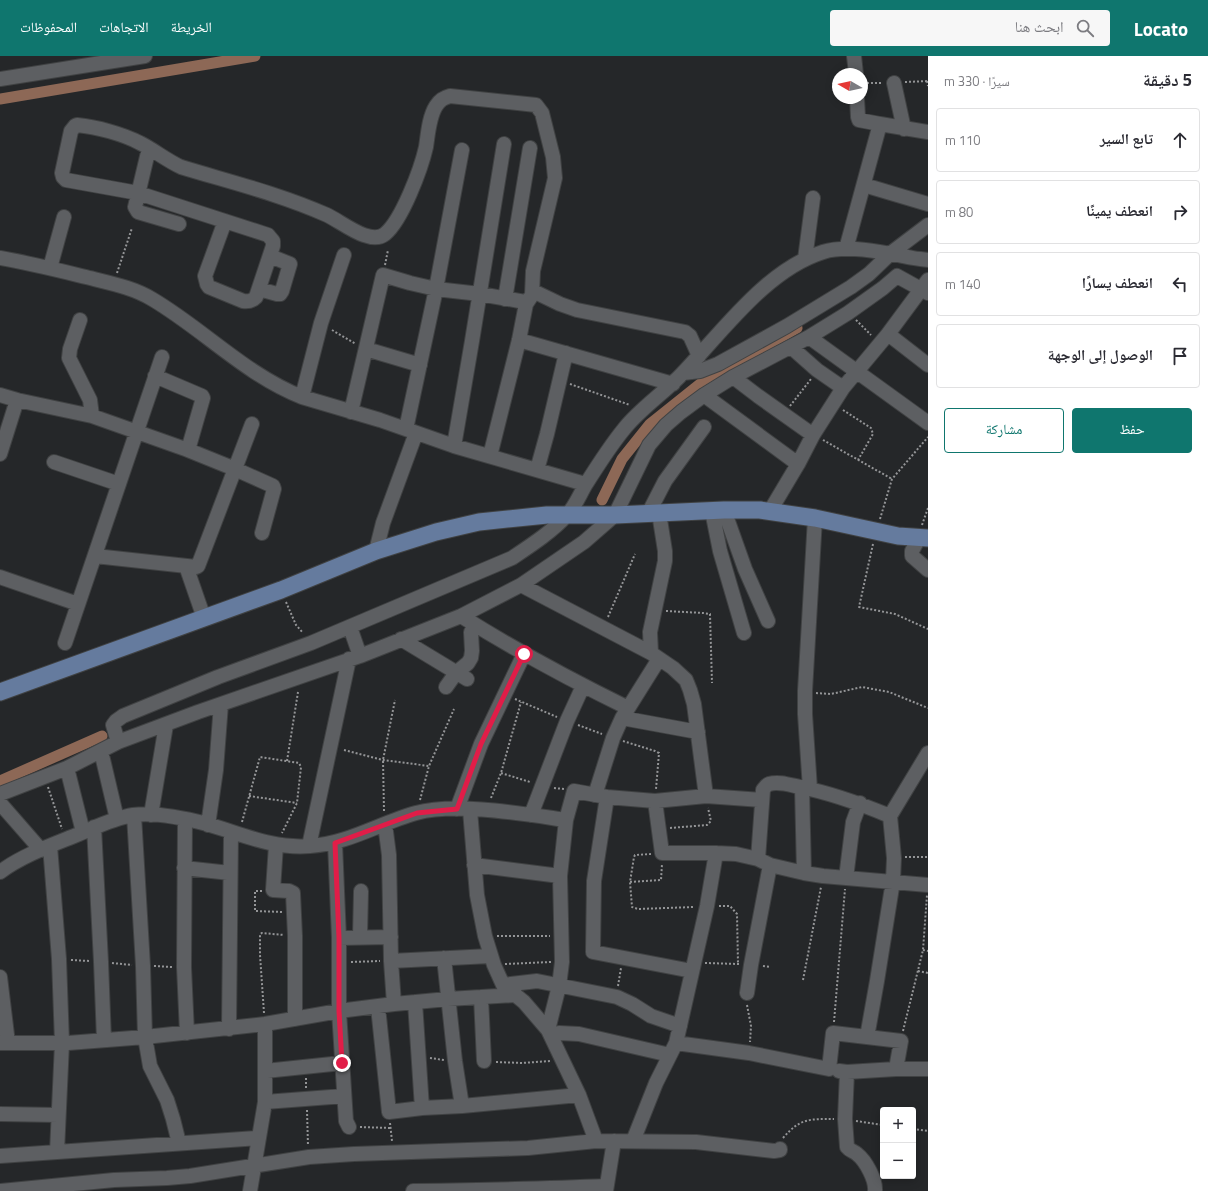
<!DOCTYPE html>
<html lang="ar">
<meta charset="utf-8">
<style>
:root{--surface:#fff;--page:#f7f7f7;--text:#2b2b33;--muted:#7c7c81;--line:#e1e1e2;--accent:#0f766e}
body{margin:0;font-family:"Titillium Web","Noto Naskh Arabic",sans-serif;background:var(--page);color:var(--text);direction:rtl}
.controls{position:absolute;right:12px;bottom:12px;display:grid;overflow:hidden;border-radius:4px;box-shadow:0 2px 10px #0003}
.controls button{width:36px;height:36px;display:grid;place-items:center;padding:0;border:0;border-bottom:1px solid var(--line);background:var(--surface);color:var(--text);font:20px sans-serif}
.compass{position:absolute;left:832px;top:12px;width:36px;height:36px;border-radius:50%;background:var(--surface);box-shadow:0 2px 10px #0003;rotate:279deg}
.stop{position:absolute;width:12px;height:12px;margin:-9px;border:3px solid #e11d48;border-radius:50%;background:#fff}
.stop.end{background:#e11d48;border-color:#fff;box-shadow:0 1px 4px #0008}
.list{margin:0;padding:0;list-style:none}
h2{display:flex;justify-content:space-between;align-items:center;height:52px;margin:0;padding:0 16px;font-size:17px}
h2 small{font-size:13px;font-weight:400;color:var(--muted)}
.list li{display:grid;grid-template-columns:26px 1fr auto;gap:12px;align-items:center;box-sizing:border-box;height:64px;margin:0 8px 8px;padding:0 8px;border:1px solid var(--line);border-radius:4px}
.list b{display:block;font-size:15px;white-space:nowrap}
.list em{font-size:13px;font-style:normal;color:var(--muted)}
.actions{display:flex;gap:8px;padding:12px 16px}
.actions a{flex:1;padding:9px 0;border:1px solid var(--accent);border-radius:4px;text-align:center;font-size:14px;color:var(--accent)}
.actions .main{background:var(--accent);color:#fff}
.icon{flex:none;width:22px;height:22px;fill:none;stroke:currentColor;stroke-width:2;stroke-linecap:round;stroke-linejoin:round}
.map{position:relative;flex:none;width:928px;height:1135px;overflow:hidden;direction:ltr}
header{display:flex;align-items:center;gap:24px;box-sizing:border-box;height:56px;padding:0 20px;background:var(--accent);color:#fff}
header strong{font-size:19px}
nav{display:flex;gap:22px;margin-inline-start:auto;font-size:14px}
.search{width:280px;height:36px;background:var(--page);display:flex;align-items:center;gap:10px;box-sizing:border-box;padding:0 14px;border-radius:4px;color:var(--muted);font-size:15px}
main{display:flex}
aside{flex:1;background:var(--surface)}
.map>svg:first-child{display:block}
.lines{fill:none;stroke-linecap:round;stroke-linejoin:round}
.canal{stroke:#8d6856;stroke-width:11}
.minor-casing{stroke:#404243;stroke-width:16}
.major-casing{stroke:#404243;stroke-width:19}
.path{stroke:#949597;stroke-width:2;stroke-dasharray:2 2;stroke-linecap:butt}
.minor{stroke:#5d5f62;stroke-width:14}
.major{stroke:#657b9e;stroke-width:17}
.route{stroke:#e11d48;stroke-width:5}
</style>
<header>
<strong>Locato</strong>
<div class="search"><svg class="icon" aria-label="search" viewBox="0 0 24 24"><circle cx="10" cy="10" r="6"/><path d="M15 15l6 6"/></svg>ابحث هنا</div>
<nav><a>الخريطة</a><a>الاتجاهات</a><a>المحفوظات</a></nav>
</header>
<main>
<aside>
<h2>5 دقيقة<small>سيرًا · 330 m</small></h2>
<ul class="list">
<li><svg class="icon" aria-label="ahead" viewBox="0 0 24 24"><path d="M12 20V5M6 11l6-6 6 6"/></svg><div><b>تابع السير</b></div><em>110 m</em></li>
<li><svg class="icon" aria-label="right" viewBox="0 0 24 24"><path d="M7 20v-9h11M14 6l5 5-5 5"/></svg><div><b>انعطف يمينًا</b></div><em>80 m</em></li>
<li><svg class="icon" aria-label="left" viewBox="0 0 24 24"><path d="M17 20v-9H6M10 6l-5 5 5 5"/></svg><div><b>انعطف يسارًا</b></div><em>140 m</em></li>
<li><svg class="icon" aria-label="arrive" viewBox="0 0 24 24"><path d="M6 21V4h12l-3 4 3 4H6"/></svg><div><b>الوصول إلى الوجهة</b></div></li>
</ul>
<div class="actions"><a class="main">حفظ</a><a>مشاركة</a></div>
</aside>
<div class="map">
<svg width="928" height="1135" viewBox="0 0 928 1135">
<rect width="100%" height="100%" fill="#252729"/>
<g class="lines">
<path class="canal" d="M 0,43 L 255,0
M 602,444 L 622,403 L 650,368 L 705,324 L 797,272
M 0,725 L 102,680"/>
<g class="minor-casing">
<path id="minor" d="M 854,0 L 856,18
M 0,23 L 145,0
M 894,27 L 904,73
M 857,42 L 858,61 L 859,64 L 880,68
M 149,92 L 135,151 L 138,156 L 179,168
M 864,129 L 928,148
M 225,165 L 205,220 L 207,228 L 209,231 L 243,245 C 249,246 252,245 256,241 L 273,190 L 273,185 L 268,179 L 138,137 L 66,124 L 63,121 L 62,117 L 71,75 L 75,70 L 77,69 C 97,71 123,78 140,87 C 154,94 166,104 181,111 C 230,126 280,138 327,159 C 342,166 370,190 385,178 C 402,164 421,113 426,91 C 428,78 429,61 436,50 C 440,44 443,42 450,40 L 536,49 L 542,57 L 553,101 L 555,122 L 533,215 L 532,239 L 526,248
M 846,193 L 880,68 L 928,76
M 344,199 L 321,267 L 302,341 L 380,364 L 454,390 L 585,428
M 0,202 C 29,207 57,214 86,221 C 109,227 132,231 152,243 C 203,273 246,319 302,341
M 805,203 L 813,142
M 50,212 L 64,161
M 259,233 L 277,238 L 280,238 L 282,235 L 290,208 L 270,200
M 533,235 L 560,248 L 577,254 L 685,276 L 690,280 L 699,300
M 505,243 L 530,92
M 80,264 L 70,293 L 69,302 L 90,344 L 92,360
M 888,278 L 928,309
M 809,281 L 928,367
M 519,284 L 673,328
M 791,291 L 817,314 L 843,332
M 366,293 L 420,309
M 683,317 L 700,315 L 718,308 L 787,270 L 851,231 L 869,218 L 891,197 L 928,169
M 155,320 L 202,340 L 203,342 L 188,394
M 733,321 L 758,340 L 813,379
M 0,339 L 17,344 L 92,360 L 188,394 L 235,413 L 273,430 L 274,433 L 262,477
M 704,339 L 798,408
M 351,356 L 383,219 L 410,227 L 436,233 L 480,238 L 525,246 L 526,248 L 519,284 L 490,400
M 406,373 L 436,233 L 462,94
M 454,390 L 472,285 L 504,88
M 0,398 L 17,344
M 54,406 L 119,428
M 537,414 L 547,378 L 566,297
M 724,454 L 745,513 L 768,565
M 712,455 L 720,495 L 744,577
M 770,455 L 798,408 L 813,379 L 843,332 L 888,278 L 928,224
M 648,458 L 665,425 L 704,371
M 919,482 L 912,495 L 912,500 L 928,514
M 376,495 L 383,467 L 416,377
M 95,500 L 196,511 L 198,510 L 252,368
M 186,510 L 204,562
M 0,521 L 78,548
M 521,529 L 651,597 L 673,612 L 686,624 L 690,634 L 694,648 L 706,740
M 461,560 C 515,594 571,624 628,652
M 350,571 L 360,600
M 401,583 L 467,623
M 65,587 L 162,301
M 651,597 L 650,576 L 665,505 L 665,495 L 659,457
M 446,631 L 456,617 L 468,607 L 471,602 L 472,595 L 471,576
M 622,662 L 698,676
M 118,686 L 198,656 L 360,600 L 461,560 L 521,529 L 584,486 L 615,459 L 649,389 L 666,369 L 681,356 L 704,339 L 733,321 L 809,281 L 848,257 L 883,232 L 897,220 L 928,237
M 101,695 L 117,763
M 67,712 L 83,776
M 802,731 L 804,817
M 810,733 L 805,658 L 805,635 L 815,462
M 0,738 L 67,712 L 118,686 L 113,669 L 116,665 L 123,660 L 218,621 L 311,587 L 512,502 C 530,490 553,475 567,459 C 575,451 580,438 586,428 C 598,409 610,390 624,373 C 639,354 661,339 679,321 C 720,279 765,214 823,196 C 849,188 887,197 913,202 C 918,203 923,203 928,204
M 595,739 L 613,682 L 622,662 L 659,603
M 607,741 L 594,825 L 593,896 L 692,915
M 655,745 L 662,797 L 716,797 L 736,798 L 758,803 L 770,809 L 804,817 L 823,820 L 928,829
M 0,747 L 41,794
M 457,753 L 481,688 L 524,598
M 470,754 L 477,839 L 485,880 L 494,909 L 503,929 L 524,946 L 548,974 L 579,1039 L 596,1085
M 134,759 L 143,910 L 145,981 L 150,1010 L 167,1044 L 173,1063 L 179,1087
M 151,759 L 166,669
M 531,759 L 567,665 L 583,630
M 185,763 L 184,911 L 187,977
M 566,764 L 574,735 L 607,741 L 655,745 L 706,740 L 762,744
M 385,768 L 389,799 L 391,905 L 394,948
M 208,769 L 216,714 L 221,648
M 94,771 L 101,906 L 104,984
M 335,787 L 339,882 L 339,955 L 346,1065 L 349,1071
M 276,789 L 273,834 L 289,835 L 293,837 L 295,880 L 295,963
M 309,790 L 349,603
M 758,803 L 763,734 C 765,731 766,729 769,728 C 779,725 790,729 800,731 C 831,737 861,748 890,760
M 474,809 L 560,820
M 184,812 L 230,817
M 0,816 C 23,799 52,789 79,778 C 96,771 114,762 133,759 C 156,756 184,762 207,768 C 242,778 272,793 310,790 C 347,788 380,767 416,757 C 456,746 524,758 566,764 L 560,820 L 562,906 L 559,930 L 548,974
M 846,822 L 853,766 L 860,747
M 360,881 L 361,835
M 339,882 L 391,881
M 444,902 L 455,1005 L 462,1050
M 391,905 L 490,900
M 0,921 L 8,987
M 503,929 L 537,925 L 617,941 L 632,948 L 651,960 L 680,970
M 747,937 L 751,909 L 770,809
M 481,941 L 484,1005
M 415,946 L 422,1052
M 378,951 L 389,1056 L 422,1052 L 462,1050 L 579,1039
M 229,973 L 231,776
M 551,979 L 559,977 L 579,978 L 670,999
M 867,981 L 877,925 L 893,825 L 894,802 L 890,760 L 928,697
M 0,987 L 68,987 L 145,981 L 265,968 L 339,955 L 394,948 L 448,943 L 516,939
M 676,987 L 749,997 L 829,1013 L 833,977 L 901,985 L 896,1013 L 928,1013
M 265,1015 L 342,1007
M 839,1015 L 847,1016 L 896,1013
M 847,1016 L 845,1063 L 847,1091 C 850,1095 854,1095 857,1098 C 866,1105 876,1124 875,1135
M 265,1046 L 344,1040
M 0,1058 L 58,1059
M 633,1085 L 656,1027 L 676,987 L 707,850 L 716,797
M 57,1096 L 258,1082
M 0,1100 L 57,1096 L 62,987 L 59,903 L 50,790
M 1,1135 L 114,1124 L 167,1122 L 190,1120 L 309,1101 L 354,1098 L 528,1092 L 596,1085 L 696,1086 L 774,1095 L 780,1094 L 780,1093
M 250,1135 L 265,1046 L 265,968
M 413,1135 C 477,1134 542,1133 606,1130
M 606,1135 L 614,1085"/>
</g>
<g class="major-casing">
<path id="major" d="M 0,636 L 281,534 L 376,495 L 436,476 L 479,466 L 547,459 L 615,459 L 724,454 L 760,454 L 815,462 L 898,480 L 928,482"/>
</g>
<path class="path" d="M 927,25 L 928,30
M 905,26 L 928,25
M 863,27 L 883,27
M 385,209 L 388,194
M 117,217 L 132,172
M 856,264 L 871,279
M 332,274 L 356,288
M 570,328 L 630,349
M 790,350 L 811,323
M 843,354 L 871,372 L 873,378 L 858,404
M 823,384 L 892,423
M 880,463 L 892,423 L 928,381
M 922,469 L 928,452
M 873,488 L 859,551 L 895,558 L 928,573
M 286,546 L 296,569 L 303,577
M 666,555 L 703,557 L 710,558 L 712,627
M 608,561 L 635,498
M 816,637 L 831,638 L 862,631 L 889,636 L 928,652
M 515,643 L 557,661
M 578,669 L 602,678
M 623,685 L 655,695 L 659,697 L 656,733
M 344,694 L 383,704 L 429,710
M 287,705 L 298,636
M 501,717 L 530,726
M 48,731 L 62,773
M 554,732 L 564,733
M 249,740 L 297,747
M 491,742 L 501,717 L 521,646
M 420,744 L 429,710 L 454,653
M 384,755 L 383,704 L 395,644
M 242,766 L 260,701 L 299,707 L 301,711 L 297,747 L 282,777
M 670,772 L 707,769 L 711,765 L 708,752
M 651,798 L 635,799 L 634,801 L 630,826 L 632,851 L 638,853 L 694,851
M 905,801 L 928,801
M 630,826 L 661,824 L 662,808
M 262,835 L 255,835 L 255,855 L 283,856
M 719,850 L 730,850 L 737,858 L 738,908
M 497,880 L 550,880
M 923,894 L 928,895
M 71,904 L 90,905
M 351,906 L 380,905
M 112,907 L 132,909
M 705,907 L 739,908
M 505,908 L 551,906
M 154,910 L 172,911
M 763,910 L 770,911
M 918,915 L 928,917
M 803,924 L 821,831
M 618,930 L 621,912
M 747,949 L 751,970 L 750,986
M 264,957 L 260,899 L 260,878 L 262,877 L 284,879
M 834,966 L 845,833
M 903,975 L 923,894 L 927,839
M 430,1002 L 444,1004
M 496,1006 L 522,1007 L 550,1005
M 306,1022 L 306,1032
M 307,1054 L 308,1090
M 856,1065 L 883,1069
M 390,1067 L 392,1085
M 360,1071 L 390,1072
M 913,1073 L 928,1075
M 783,1082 C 800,1062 810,1063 834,1063"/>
<use href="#minor" class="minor"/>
<use href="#major" class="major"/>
</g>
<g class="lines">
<path class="route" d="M 342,1007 L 339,955 L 339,882 L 335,787 L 417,757 L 457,753 L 481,688 L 524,598"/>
</g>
</svg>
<div class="controls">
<button>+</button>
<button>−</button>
</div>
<svg class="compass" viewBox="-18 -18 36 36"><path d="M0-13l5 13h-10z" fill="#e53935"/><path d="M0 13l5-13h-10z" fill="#7c7c81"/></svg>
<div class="stop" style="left:524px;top:598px"></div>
<div class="stop end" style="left:342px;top:1007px"></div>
</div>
</main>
